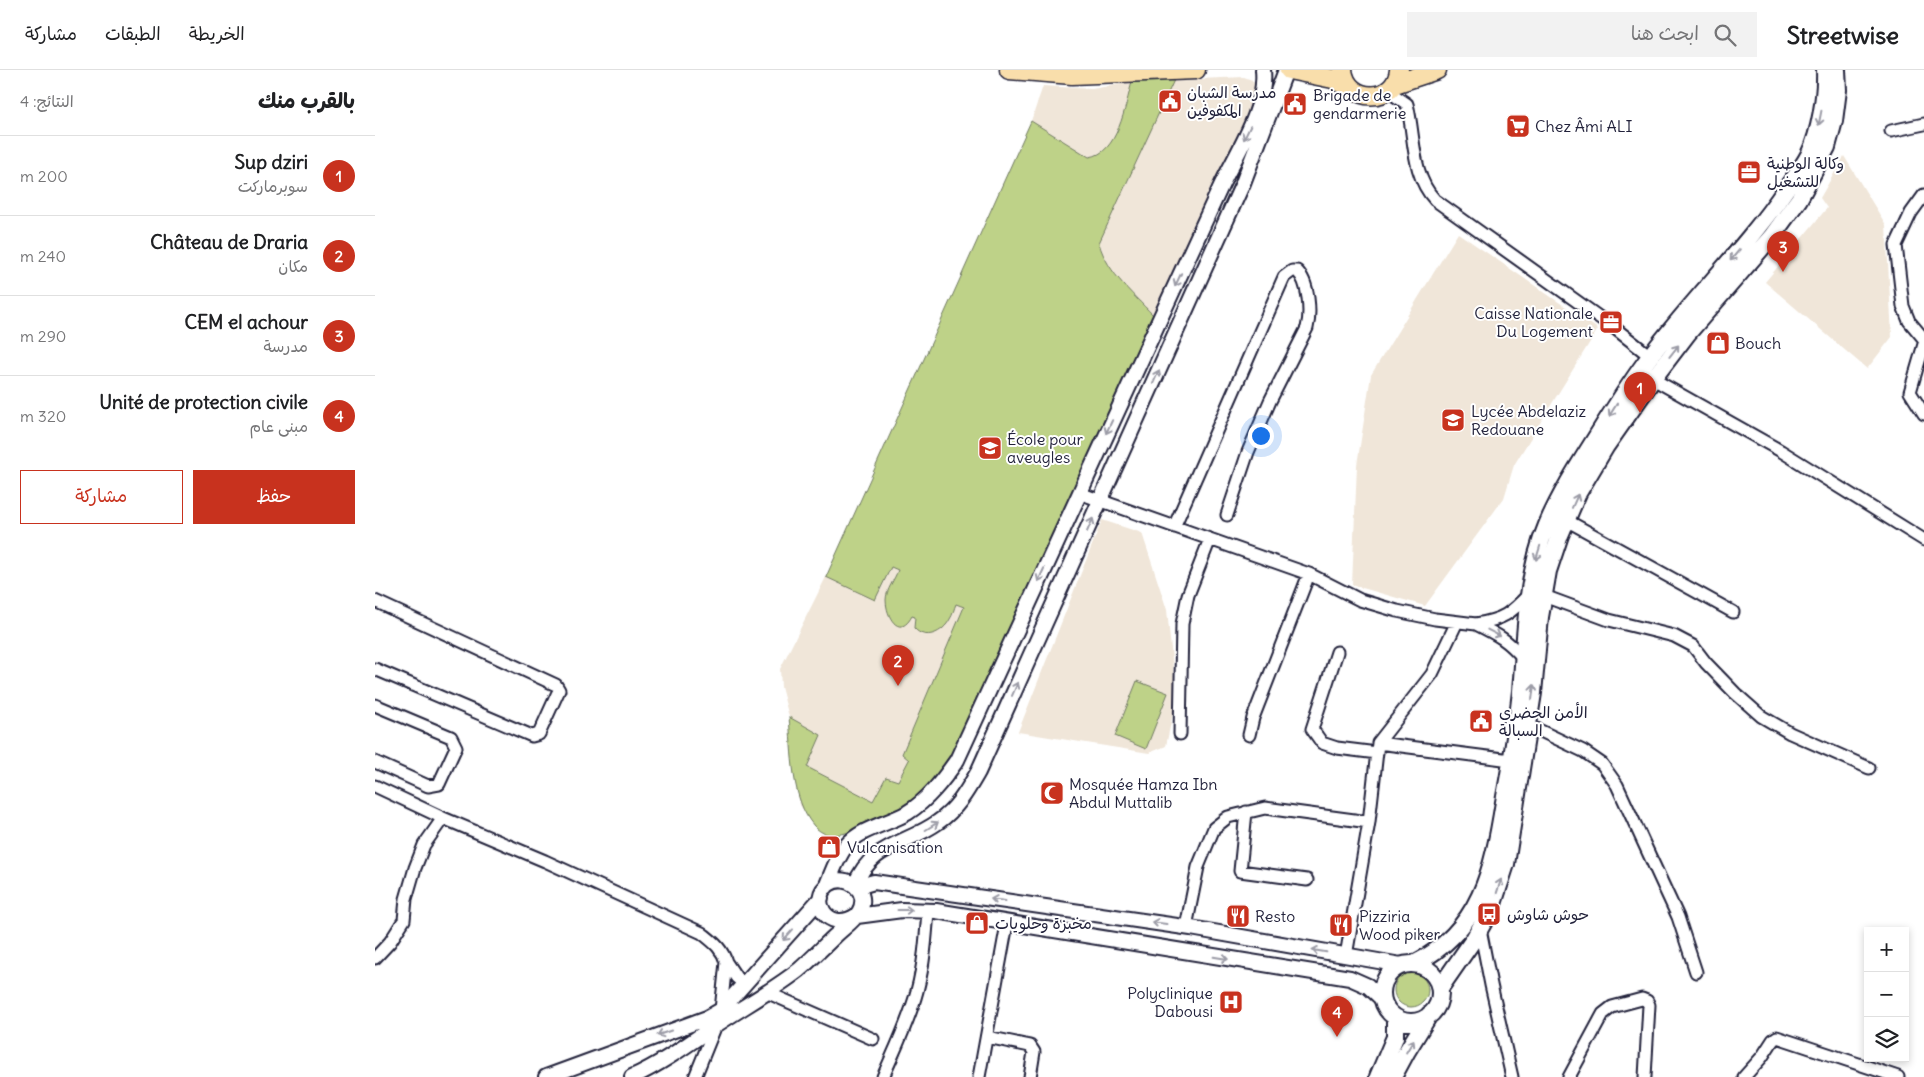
<!DOCTYPE html>
<html lang="ar">
<meta charset="utf-8">
<style>
:root{--surface:#fff;--page:#f2f2f2;--text:#202124;--muted:#757577;--line:#e0e0e0;--accent:#c8321e}
body{margin:0;font-family:Delius,"Playpen Sans Arabic",sans-serif;background:var(--page);color:var(--text);direction:rtl}
.controls{position:absolute;right:15px;bottom:15px;display:grid;overflow:hidden;border-radius:0px;box-shadow:0 2px 8px #0003}
.controls button{width:45px;height:45px;display:grid;place-items:center;padding:0;border:0;border-bottom:1px solid var(--line);background:var(--surface);color:var(--text);font:25px sans-serif}
.you{position:absolute;left:885px;top:365px;width:18px;height:18px;margin:-12px;border:4px solid #fff;border-radius:50%;background:#1a73e8;box-shadow:0 0 0 8px #1a73e833}
.badge{display:grid;place-items:center;width:32px;height:32px;border-radius:50%;background:var(--accent);color:#fff;font-size:16px;font-weight:700}
.pin{position:absolute;translate:-50% -41px;filter:drop-shadow(0 1px 2px #0008)}
.pin::after{content:'';position:absolute;top:26px;width:18px;height:15px;background:inherit;clip-path:polygon(0 0,100% 0,50% 100%)}
.list{margin:0;padding:0;list-style:none}
h2{display:flex;justify-content:space-between;align-items:center;height:65px;margin:0;padding:0 20px;font-size:21px}
h2 small{font-size:16px;font-weight:400;color:var(--muted)}
.list li{display:grid;grid-template-columns:32px 1fr auto;gap:15px;align-items:center;box-sizing:border-box;height:80px;padding:0 20px;border-top:1px solid var(--line)}
.list b{display:block;font-size:19px;white-space:nowrap}
.list p{margin:0;font-size:16px;white-space:nowrap;color:var(--muted)}
.list em{font-size:16px;font-style:normal;color:var(--muted)}
.actions{display:flex;gap:10px;padding:15px 20px}
.actions a{flex:1;padding:11px 0;border:1px solid var(--accent);border-radius:0px;text-align:center;font-size:18px;color:var(--accent)}
.actions .main{background:var(--accent);color:#fff}
.icon{flex:none;width:28px;height:28px;fill:none;stroke:currentColor;stroke-width:2;stroke-linecap:round;stroke-linejoin:round}
.map{position:relative;flex:none;width:1549px;height:1007px;overflow:hidden;direction:ltr}
header{display:flex;align-items:center;gap:30px;box-sizing:border-box;height:70px;padding:0 25px;background:var(--surface);border-bottom:1px solid var(--line)}
header strong{font-size:24px}
nav{display:flex;gap:28px;margin-inline-start:auto;font-size:18px}
.search{width:350px;height:45px;background:var(--page);display:flex;align-items:center;gap:12px;box-sizing:border-box;padding:0 18px;border-radius:0px;color:var(--muted);font-size:19px}
main{display:flex}
aside{flex:1;background:var(--surface)}
.map>svg:first-child{display:block}
.built{fill:#f0e6d9}
.green{fill:#bed288;stroke:#707a62}
.lines{fill:none;stroke-linecap:round;stroke-linejoin:round}
.minor-casing{stroke:#22223b;stroke-width:15}
.tertiary-casing{stroke:#22223b;stroke-width:18}
.secondary-casing{stroke:#22223b;stroke-width:20}
.primary-casing{stroke:#22223b;stroke-width:21}
.minor{stroke:#fff;stroke-width:11}
.tertiary{stroke:#fff;stroke-width:14}
.secondary{stroke:#fff;stroke-width:16}
.primary{stroke:#f9deab;stroke-width:18}
.oneway{stroke:#9c9ca7}
.labels{text-anchor:middle;stroke-width:4;stroke-linejoin:round;paint-order:stroke}
.poi-label{font-size:16px;fill:#22223b;stroke:#fff;text-anchor:start}
</style>
<header>
<strong>Streetwise</strong>
<div class="search"><svg class="icon" aria-label="search" viewBox="0 0 24 24"><circle cx="10" cy="10" r="6"/><path d="M15 15l6 6"/></svg>ابحث هنا</div>
<nav><a>الخريطة</a><a>الطبقات</a><a>مشاركة</a></nav>
</header>
<main>
<div class="map">
<svg width="1549" height="1007" viewBox="0 0 1549 1007">
<rect width="100%" height="100%" fill="#fff"/>
<filter id="ink" filterUnits="userSpaceOnUse"><feTurbulence type="fractalNoise" baseFrequency=".02" numOctaves="2"/><feDisplacementMap in="SourceGraphic" scale="10" xChannelSelector="R" yChannelSelector="G"/><feConvolveMatrix kernelMatrix="1 2 1 2 8 2 1 2 1" color-interpolation-filters="sRGB"/></filter>
<g filter="url(#ink)">
<path class="built" d="M 869,7 L 877,10 L 882,18 L 882,27 L 583,680 L 462,766 L 451,765 L 440,757 L 425,735 L 418,697 L 414,647 L 406,617 L 405,599 L 451,507 L 656,51 L 668,16 L 717,19 L 757,12 Z
M 1469,86 L 1511,155 L 1517,267 L 1492,299 L 1390,212 L 1452,138 L 1445,128 Z
M 1083,163 L 1223,259 L 1139,395 L 1129,428 L 1050,536 L 977,515 L 982,395 L 996,305 Z
M 727,450 L 767,463 L 792,540 L 801,628 L 791,676 L 774,683 L 643,662 Z"/>
<path class="green" d="M 799,10 L 724,173 C 732,203 761,227 782,249 L 583,680 C 552,723 530,746 478,761 C 464,765 451,769 439,756 C 416,730 417,681 414,647 L 446,665 L 432,697 L 498,731 L 511,707 L 523,711 L 534,690 L 527,684 L 589,537 L 581,534 C 579,538 578,545 575,549 C 568,563 550,571 539,558 L 540,547 L 537,546 C 524,570 511,546 511,530 C 511,520 520,509 523,500 L 516,497 L 500,530 L 451,507 L 656,51 L 714,87 C 743,84 750,36 757,12 Z
M 762,611 L 793,623 L 771,679 L 740,666 Z
M1019 920a17 17 0 1 1 34 0a17 17 0 1 1-34 0Z"/>
<g class="lines">
<g class="minor-casing">
<path id="minor" d="M 1013,21 L 1032,34 C 1040,65 1036,105 1060,130 L 1242,260 L 1275,286
M 1516,61 L 1549,54
M 1549,125 L 1536,143 L 1521,175 L 1528,236 L 1534,251 L 1549,269
M 1549,274 L 1535,322 L 1549,344
M 1278,309 L 1406,381 L 1549,470
M 704,423 L 934,504 L 985,530 L 1022,541 L 1060,549 L 1101,554
M 1191,450 L 1358,542
M 799,457 L 909,207 L 917,201 L 922,201 C 934,212 936,243 932,258 L 895,331 L 873,382 L 852,445
M 1169,526 L 1234,550 L 1299,566 L 1318,576 L 1331,593 L 1360,623 L 1386,646 L 1415,663 L 1494,698
M 0,531 L 181,615 L 184,620 L 164,664 L 157,666 L 0,599
M 962,582 L 937,659 L 947,673 L 962,678 L 1002,683
M 1149,589 C 1133,570 1123,565 1101,554 C 1129,549 1135,544 1154,524
M 0,635 L 76,667 L 81,677 L 64,714 L 53,716 L 0,692
M 1153,655 L 1208,681 L 1227,694 L 1242,715 L 1303,847 L 1321,902
M 805,664 L 807,554 L 813,525 L 835,469
M 874,665 L 878,648 L 934,504
M 1003,673 L 1136,690
M 0,716 L 68,748
M 871,742 L 865,801 L 932,810
M 994,752 L 1003,673 L 1057,604 L 1082,552
M 811,857 L 823,797 L 839,758 L 853,747 L 890,738 L 994,752 L 971,886
M 1105,859 L 1116,915 L 1137,1007
M 0,888 L 15,872 L 29,850 L 31,829 L 40,798 L 49,775 L 68,748 L 170,791 L 327,863 C 338,872 347,878 351,892
M 391,922 L 498,969
M 346,940 L 351,892 L 361,907 L 369,914
M 612,967 L 655,976 L 659,982 L 655,1007
M 320,1007 L 341,955
M 508,1007 C 520,979 534,951 542,921 C 549,895 551,868 553,841
M 604,1007 L 632,854
M 1194,1007 L 1228,944 L 1237,937 L 1267,929 L 1272,931 L 1274,935 L 1270,1007
M 1369,1007 L 1387,987 L 1398,970 L 1402,967 L 1523,1007"/>
</g>
<g class="tertiary-casing">
<path id="tertiary" d="M 480,815 C 496,774 531,775 563,752 C 582,739 592,721 603,702 L 868,113 L 911,0
M 451,817 C 457,803 462,787 471,776 C 486,758 513,754 532,743 C 553,730 568,710 582,690 L 846,116 C 862,82 892,38 888,0
M 482,817 L 499,812 L 816,858 L 1026,895
M 482,846 L 527,840 L 561,841 L 975,908 L 993,916 L 1008,930
M 171,1007 L 332,948 L 346,940 L 446,828
M 257,1007 C 286,994 312,975 338,957 C 366,938 397,921 424,900 C 437,889 448,877 460,866 C 468,858 479,851 484,842 C 496,822 472,802 454,814 C 433,828 452,864 481,846"/>
</g>
<g class="secondary-casing">
<path id="secondary" d="M 1039,894 C 1106,860 1118,800 1129,732 C 1136,695 1142,658 1146,621 C 1151,566 1150,507 1172,455 C 1185,424 1204,395 1222,366 C 1239,339 1256,311 1276,285 C 1319,228 1371,178 1411,119 C 1419,108 1428,97 1434,85 C 1445,63 1451,25 1450,0
M1007 923a29 29 0 1 1 58 0a29 29 0 1 1-58 0Z
M 1065,918 L 1099,869 L 1117,837 L 1131,794 L 1158,623 L 1165,547 L 1173,501 L 1185,465 L 1203,423 L 1231,376 L 1278,309 L 1313,263 L 1397,166 L 1424,129 L 1452,77 L 1459,51 L 1463,20 L 1462,0
M 1003,1007 L 1020,967 L 1020,947
M 1018,1007 L 1032,981 L 1054,945"/>
</g>
<g class="primary-casing">
<path id="primary" d="M 634,0 L 697,5 L 821,0
M 914,0 L 958,9 L 977,19
M 968,0 C 972,34 1021,34 1024,0
M 1020,14 L 1062,0"/>
</g>
<use href="#minor" class="minor"/>
<use href="#tertiary" class="tertiary"/>
<use href="#secondary" class="secondary"/>
<use href="#primary" class="primary"/>
</g>
<defs><path id="oneway-shaft" d="M-6 0H5M1.5-3L5.5 0L1.5 3" fill="none" stroke-width="1.6" stroke-linecap="round" stroke-linejoin="round" transform="scale(1.25)"/></defs>
<g class="oneway">
<use href="#oneway-shaft" transform="translate(1445 48) rotate(101)"/>
<use href="#oneway-shaft" transform="translate(872 63) rotate(116)"/>
<use href="#oneway-shaft" transform="translate(1360 185) rotate(130)"/>
<use href="#oneway-shaft" transform="translate(803 210) rotate(115)"/>
<use href="#oneway-shaft" transform="translate(1299 281) rotate(-52)"/>
<use href="#oneway-shaft" transform="translate(781 307) rotate(-66)"/>
<use href="#oneway-shaft" transform="translate(1238 340) rotate(122)"/>
<use href="#oneway-shaft" transform="translate(734 357) rotate(115)"/>
<use href="#oneway-shaft" transform="translate(1200 431) rotate(-66)"/>
<use href="#oneway-shaft" transform="translate(715 455) rotate(-66)"/>
<use href="#oneway-shaft" transform="translate(1163 483) rotate(107)"/>
<use href="#oneway-shaft" transform="translate(666 505) rotate(115)"/>
<use href="#oneway-shaft" transform="translate(1119 563) rotate(27)"/>
<use href="#oneway-shaft" transform="translate(640 619) rotate(-66)"/>
<use href="#oneway-shaft" transform="translate(1158 622) rotate(-83)"/>
<use href="#oneway-shaft" transform="translate(557 756) rotate(-32)"/>
<use href="#oneway-shaft" transform="translate(1124 816) rotate(-72)"/>
<use href="#oneway-shaft" transform="translate(623 830) rotate(-172)"/>
<use href="#oneway-shaft" transform="translate(530 840)"/>
<use href="#oneway-shaft" transform="translate(784 853) rotate(-172)"/>
<use href="#oneway-shaft" transform="translate(413 865) rotate(132)"/>
<use href="#oneway-shaft" transform="translate(944 881) rotate(-170)"/>
<use href="#oneway-shaft" transform="translate(846 888) rotate(9)"/>
<use href="#oneway-shaft" transform="translate(289 963) rotate(161)"/>
<use href="#oneway-shaft" transform="translate(1035 976) rotate(-59)"/>
</g>
</g>
<defs>
<g id="civic-square" transform="scale(1.25)"><rect x="-9" y="-9" width="18" height="18" rx="4" fill="#c8321e" stroke="#fff"/><path d="M-.6-6.5H3V-4.5H.6V-3L4-1V1h2V6H-6V1h2V-1L-.6-3ZM-1.2 2.5V6h2.4V2.5Z" fill="#fff"/></g>
<g id="supermarket-square" transform="scale(1.25)"><rect x="-9" y="-9" width="18" height="18" rx="4" fill="#c8321e" stroke="#fff"/><path d="M-6-5.5h2.5l.6 2H6L4.5 2H-2.5L-4.4-4H-6ZM-1.5 3.2a1.3 1.3 0 1 0 .1 0ZM3 3.2a1.3 1.3 0 1 0 .1 0Z" fill="#fff"/></g>
<g id="office-square" transform="scale(1.25)"><rect x="-9" y="-9" width="18" height="18" rx="4" fill="#c8321e" stroke="#fff"/><path d="M-6-3h4V-5.5h4V-3h4V5H-6ZM-1-4.5V-3h2v-1.5ZM-6 0V1H6V0Z" fill="#fff"/></g>
<g id="shop-square" transform="scale(1.25)"><rect x="-9" y="-9" width="18" height="18" rx="4" fill="#c8321e" stroke="#fff"/><path d="M-5-2.5h2.3a2.7 3.5 0 0 1 5.4 0H5L5.5 6h-11ZM-1.5-2.5h3a1.5 2.3 0 0 0-3 0Z" fill="#fff"/></g>
<g id="school-square" transform="scale(1.25)"><rect x="-9" y="-9" width="18" height="18" rx="4" fill="#c8321e" stroke="#fff"/><path d="M0-5L7-2L0 1L-7-2ZM-4 1L0 2.5L4 1V4Q0 6-4 4Z" fill="#fff"/></g>
<g id="mosque-square" transform="scale(1.25)"><rect x="-9" y="-9" width="18" height="18" rx="4" fill="#c8321e" stroke="#fff"/><path d="M3.5-4.9A6 6 0 1 0 3.5 4.9A5 5 0 1 1 3.5-4.9Z" fill="#fff"/></g>
<g id="bus-square" transform="scale(1.25)"><rect x="-9" y="-9" width="18" height="18" rx="4" fill="#c8321e" stroke="#fff"/><path d="M-5-6H5V4H4V6H2V4H-2V6H-4V4H-5ZM-3.5-4V0h7V-4ZM-3.5 1.2v1.5H-2V1.2ZM2 1.2v1.5H3.5V1.2Z" fill="#fff"/></g>
<g id="restaurant-square" transform="scale(1.25)"><rect x="-9" y="-9" width="18" height="18" rx="4" fill="#c8321e" stroke="#fff"/><path d="M-5-6h1v4h1v-4h1v4h1v-4h1v5L-1.5 .5V6h-2V.5L-5-1ZM5-6V6H3V1.5H1.5Q1.5-4 5-6Z" fill="#fff"/></g>
<g id="hospital-square" transform="scale(1.25)"><rect x="-9" y="-9" width="18" height="18" rx="4" fill="#c8321e" stroke="#fff"/><path d="M-5-5h3v3.5h4V-5h3V5h-3V1.5h-4V5h-3Z" fill="#fff"/></g>
</defs>
<g fill-rule="evenodd">
<use href="#civic-square" x="795" y="31"/>
<use href="#civic-square" x="920" y="34"/>
<use href="#supermarket-square" x="1143" y="56"/>
<use href="#office-square" x="1374" y="102"/>
<use href="#office-square" x="1236" y="252"/>
<use href="#shop-square" x="1343" y="273"/>
<use href="#school-square" x="1078" y="350"/>
<use href="#school-square" x="615" y="378"/>
<use href="#civic-square" x="1106" y="651"/>
<use href="#mosque-square" x="677" y="723"/>
<use href="#shop-square" x="454" y="777"/>
<use href="#bus-square" x="1114" y="844"/>
<use href="#restaurant-square" x="863" y="846"/>
<use href="#shop-square" x="602" y="853"/>
<use href="#restaurant-square" x="966" y="855"/>
<use href="#hospital-square" x="856" y="932"/>
</g>
<g class="labels">
<g class="poi-label">
<text x="812" y="28">مدرسة الشبان<tspan x="812" dy="18">المكفوفين</tspan></text>
<text x="938" y="31">Brigade de<tspan x="938" dy="18">gendarmerie</tspan></text>
<text x="1160" y="62">Chez Âmi ALI</text>
<text x="1392" y="99">وكالة الوطنية<tspan x="1392" dy="18">للتشغيل</tspan></text>
<text x="1218" y="249" text-anchor="end">Caisse Nationale<tspan x="1218" dy="18">Du Logement</tspan></text>
<text x="1360" y="279">Bouch</text>
<text x="1096" y="347">Lycée Abdelaziz<tspan x="1096" dy="18">Redouane</tspan></text>
<text x="632" y="375">École pour<tspan x="632" dy="18">aveugles</tspan></text>
<text x="1124" y="648">الأمن الحضري<tspan x="1124" dy="18">السبالة</tspan></text>
<text x="694" y="720">Mosquée Hamza Ibn<tspan x="694" dy="18">Abdul Muttalib</tspan></text>
<text x="472" y="783">Vulcanisation</text>
<text x="1132" y="850">حوش شاوش</text>
<text x="880" y="852">Resto</text>
<text x="984" y="852">Pizziria<tspan x="984" dy="18">Wood piker</tspan></text>
<text x="620" y="859">مخبزة وحلويات</text>
<text x="838" y="929" text-anchor="end">Polyclinique<tspan x="838" dy="18">Dabousi</tspan></text>
</g>
</g>
</svg>
<div class="controls">
<button>+</button>
<button>−</button>
<button><svg class="icon" aria-label="layers" viewBox="0 0 24 24"><path d="M12 4l9 5-9 5-9-5zM3 14l9 5 9-5"/></svg></button>
</div>
<div class="you"></div>
<div class="pin badge" style="left:1265px;top:343px">1</div>
<div class="pin badge" style="left:523px;top:616px">2</div>
<div class="pin badge" style="left:1408px;top:202px">3</div>
<div class="pin badge" style="left:962px;top:967px">4</div>
</div>
<aside>
<h2>بالقرب منك<small>النتائج: 4</small></h2>
<ul class="list">
<li><span class="badge">1</span><div><b>Sup dziri</b><p>سوبرماركت</p></div><em>200 m</em></li>
<li><span class="badge">2</span><div><b>Château de Draria</b><p>مكان</p></div><em>240 m</em></li>
<li><span class="badge">3</span><div><b>CEM el achour</b><p>مدرسة</p></div><em>290 m</em></li>
<li><span class="badge">4</span><div><b>Unité de protection civile</b><p>مبنى عام</p></div><em>320 m</em></li>
</ul>
<div class="actions"><a class="main">حفظ</a><a>مشاركة</a></div>
</aside>
</main>
